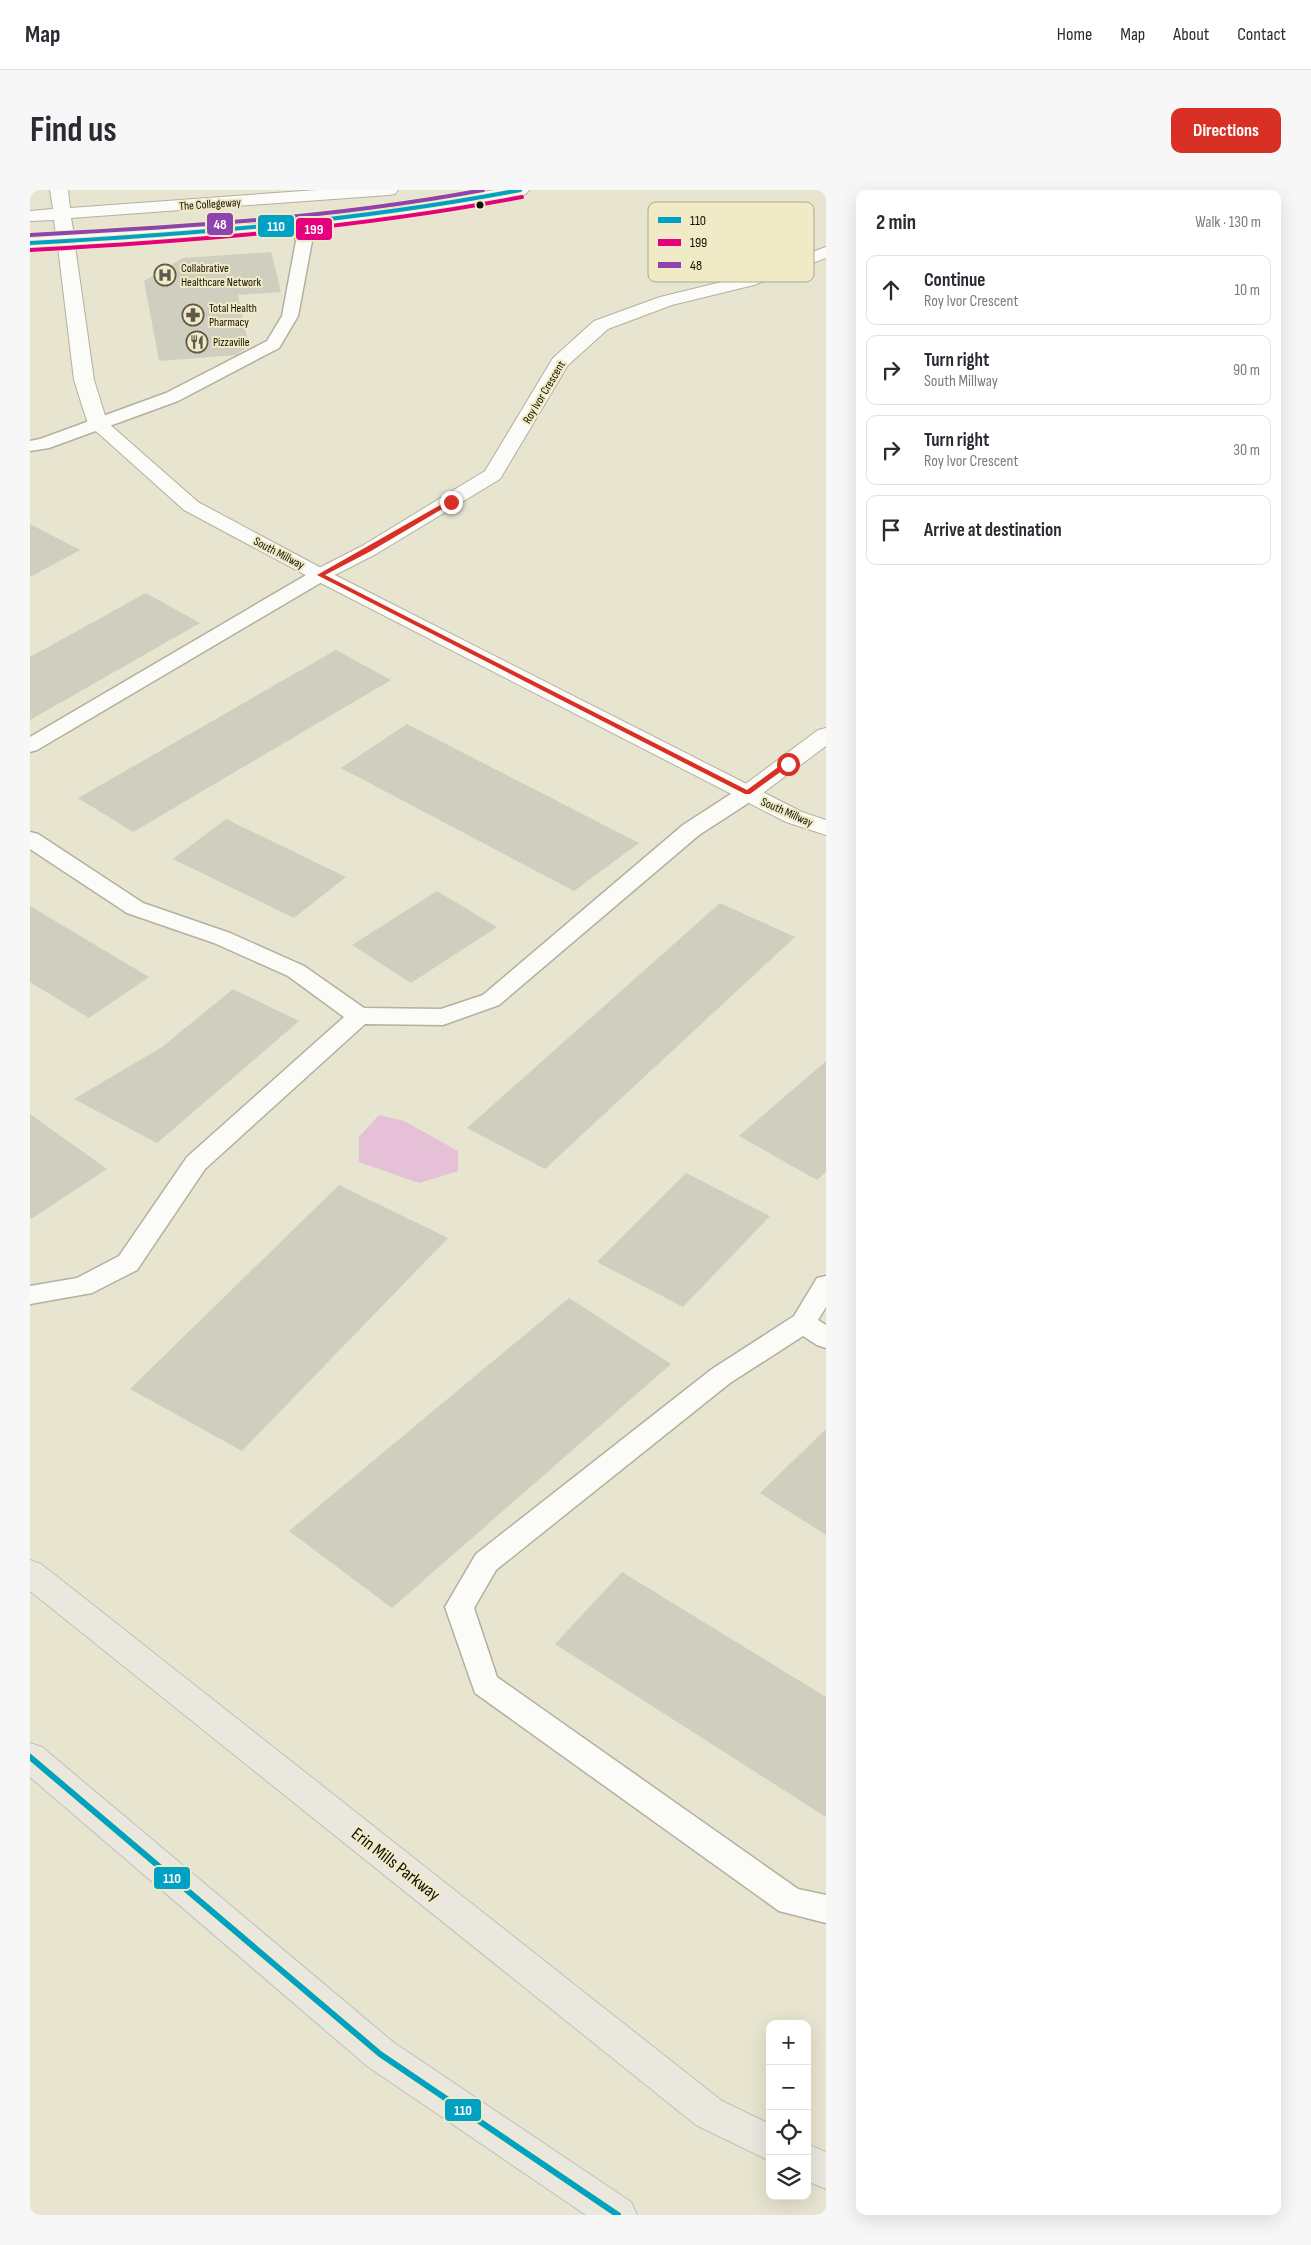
<!DOCTYPE html>
<meta charset="utf-8">
<style>
:root{--surface:#fff;--page:#f7f7f7;--text:#2b2b33;--muted:#7c7c81;--line:#e1e1e2;--accent:#d93025}
body{margin:0;font-family:"Sofia Sans Condensed",sans-serif;background:var(--page);color:var(--text)}
.controls{position:absolute;right:15px;bottom:15px;display:grid;overflow:hidden;border-radius:10px;box-shadow:0 5px 20px #0002}
.controls button{width:45px;height:45px;display:grid;place-items:center;padding:0;border:0;border-bottom:1px solid var(--line);background:var(--surface);color:var(--text);font:25px sans-serif}
.stop{position:absolute;width:15px;height:15px;margin:-11px;border:4px solid #d93025;border-radius:50%;background:#fff}
.stop.end{background:#d93025;border-color:#fff;box-shadow:0 1px 5px #0008}
.list{margin:0;padding:0;list-style:none}
h2{display:flex;justify-content:space-between;align-items:center;height:65px;margin:0;padding:0 20px;font-size:21px}
h2 small{font-size:16px;font-weight:400;color:var(--muted)}
.list li{display:grid;grid-template-columns:32px 1fr auto;gap:15px;align-items:center;box-sizing:border-box;height:70px;margin:0 10px 10px;padding:0 10px;border:1px solid var(--line);border-radius:10px}
.list b{display:block;font-size:19px;white-space:nowrap}
.list p{margin:0;font-size:16px;white-space:nowrap;color:var(--muted)}
.list em{font-size:16px;font-style:normal;color:var(--muted)}
.icon{flex:none;width:28px;height:28px;fill:none;stroke:currentColor;stroke-width:2;stroke-linecap:round;stroke-linejoin:round}
.map{position:relative;flex:none;width:796px;height:2025px;overflow:hidden;border-radius:10px}
header{display:flex;align-items:center;gap:30px;box-sizing:border-box;height:70px;padding:0 25px;background:var(--surface);border-bottom:1px solid var(--line)}
header strong{font-size:24px}
nav{display:flex;gap:28px;margin-inline-start:auto;font-size:18px}
.intro{display:flex;align-items:center;justify-content:space-between;box-sizing:border-box;height:120px;padding:0 30px}
h1{margin:0;font-size:35px}
.button{padding:12px 22px;border-radius:10px;background:var(--accent);color:#fff;font-size:18px;font-weight:700}
main{display:flex;gap:30px;padding:0 30px}
aside{flex:1;background:var(--surface);border-radius:10px;box-shadow:0 5px 20px #0002}
.map>svg:first-child{display:block}
.green{fill:#e5c0d6}
.building{fill:#d0cebe}
.lines{fill:none;stroke-linecap:round;stroke-linejoin:round}
.service-casing{stroke:#b3b0a1;stroke-width:3}
.minor-casing{stroke:#b3b0a1;stroke-width:2}
.tertiary-casing{stroke:#b3b0a1;stroke-width:2}
.primary-casing{stroke:#c2c1b7;stroke-width:2}
.service{fill:#fbfbf8;fill-rule:evenodd}
.minor{fill:#fbfbf8;fill-rule:evenodd}
.tertiary{fill:#fbfbf8;fill-rule:evenodd}
.primary{fill:#e9e7de;fill-rule:evenodd}
.bus-1-far1-casing{stroke:#f1eac6;stroke-width:6}
.bus-1-casing{stroke:#f1eac6;stroke-width:10}
.bus-2-casing{stroke:#f1eac6;stroke-width:6}
.bus-3-casing{stroke:#f1eac6;stroke-width:6}
.bus-1-far1{stroke:#01a1c4;stroke-width:4}
.bus-1{stroke:#01a1c4;stroke-width:6}
.bus-2{stroke:#e5007d;stroke-width:4}
.bus-3{stroke:#8e44ad;stroke-width:4}
.route{fill:#d93025}
.bus-dot{fill:#121004;stroke:#f1eac6;stroke-width:2}
.labels{text-anchor:middle;stroke-width:4;stroke-linejoin:round;paint-order:stroke}
.far-street-label{font-size:12px;fill:#121004;stroke:#f1eac6}
.far-poi-label{font-size:12px;fill:#121004;stroke:#f1eac6;text-anchor:start}
.near-street-label{font-size:18px;fill:#121004;stroke:#f1eac6}
.key{fill:#f1eac6;stroke:#aea98c;stroke-width:1}
.key-label{font-size:14px;fill:#121004}
.line-badge{stroke:#f1eac6;stroke-width:2}
.badge-label{font-size:14px;text-anchor:middle;font-weight:bold;fill:#fff}
</style>
<header>
<strong>Map</strong>
<nav><a>Home</a><a>Map</a><a>About</a><a>Contact</a></nav>
</header>
<div class="intro"><h1>Find us</h1><a class="button">Directions</a></div>
<main>
<div class="map">
<svg width="796" height="2025" viewBox="0 0 796 2025">
<rect width="100%" height="100%" fill="#e7e4d0"/>
<path class="green" d="M 349,925 L 374,931 L 428,961 L 428,981 L 389,993 L 329,972 L 329,947 Z"/>
<path class="building" d="M 241,62 L 251,102 L 208,105 L 219,156 L 206,165 L 129,171 L 114,91 L 153,68 Z
M 0,334 L 50,360 L 0,387 Z
M 116,403 L 170,433 L 0,530 L 0,467 Z
M 306,460 L 361,490 L 103,642 L 48,608 Z
M 377,534 L 609,653 L 544,701 L 311,578 Z
M 196,629 L 316,687 L 264,728 L 143,669 Z
M 407,701 L 467,737 L 381,793 L 322,755 Z
M 690,713 L 765,747 L 515,979 L 437,938 Z
M 0,716 L 119,787 L 59,828 L 0,792 Z
M 203,799 L 269,831 L 127,953 L 44,909 L 132,857 Z
M 796,871 L 796,982 L 787,990 L 709,946 Z
M 0,924 L 77,979 L 1,1029 L 0,1028 Z
M 656,983 L 740,1026 L 653,1117 L 567,1072 Z
M 309,995 L 418,1048 L 212,1261 L 100,1199 Z
M 539,1108 L 641,1174 L 362,1418 L 259,1341 Z
M 796,1239 L 796,1345 L 730,1303 Z
M 592,1382 L 796,1507 L 796,1627 L 525,1454 Z"/>
<g class="lines">
<g class="service-casing">
<path id="service" d="M 269,29 L 275,31 L 282,51 L 268,126 L 249,158 L 148,211 L 19,258 L 0,261 L 0,251 L 10,249 L 136,203 L 237,151 L 252,126 L 266,51 L 261,34 L 263,31 Z
M 290,379 L 297,381 L 300,385 L 297,389 L 7,560 L 0,562 L 0,547 L 283,381 Z
M 718,597 L 726,598 L 729,603 L 726,608 L 669,645 L 469,815 L 413,835 L 335,834 L 175,979 L 107,1080 L 62,1103 L 0,1114 L 0,1096 L 47,1088 L 89,1066 L 157,967 L 314,827 L 258,786 L 184,753 L 97,723 L 0,659 L 0,642 L 8,644 L 113,713 L 200,743 L 274,776 L 334,818 L 411,819 L 453,805 L 653,635 L 710,598 Z
M 796,1086 L 796,1117 L 788,1130 L 796,1135 L 796,1158 L 787,1155 L 773,1146 L 700,1193 L 466,1380 L 444,1418 L 467,1487 L 768,1699 L 796,1705 L 796,1733 L 749,1721 L 445,1503 L 415,1417 L 446,1364 L 682,1179 L 764,1126 L 787,1088 Z"/>
</g>
<g class="minor-casing">
<path id="minor" d="M 796,57 L 796,68 L 724,95 L 642,115 L 578,139 L 538,175 L 470,289 L 346,364 L 297,389 L 290,391 L 283,389 L 279,385 L 283,381 L 332,356 L 455,281 L 523,168 L 564,131 L 630,107 L 712,87 Z
M 796,538 L 796,556 L 726,608 L 718,610 L 710,608 L 706,603 L 710,598 L 788,540 Z"/>
</g>
<g class="tertiary-casing">
<path id="tertiary" d="M 20,0 L 38,0 L 40,18 L 287,0 L 368,0 L 365,4 L 359,5 L 41,28 L 44,45 L 247,32 L 369,17 L 465,0 L 499,0 L 496,4 C 349,40 196,48 45,56 L 64,190 L 77,232 L 168,312 L 297,381 L 772,622 L 796,630 L 796,645 L 756,632 L 283,389 L 154,320 L 58,234 L 44,190 L 28,57 L 0,58 L 0,48 L 26,46 L 24,30 L 0,31 L 0,21 L 23,19 Z"/>
</g>
<g class="primary-casing">
<path id="primary" d="M 0,1370 L 11,1374 L 692,1911 L 740,1934 L 740,1971 L 666,1935 L 0,1401 Z
M 0,1553 L 12,1557 L 363,1852 L 601,2012 L 607,2025 L 556,2025 L 337,1876 L 0,1587 Z
M 777,1954 L 796,1962 L 796,1999 L 777,1991 Z"/>
</g>
<use href="#service" class="service"/>
<use href="#minor" class="minor"/>
<use href="#tertiary" class="tertiary"/>
<use href="#primary" class="primary"/>
<g class="bus-1-far1-casing">
<path id="bus-1-far1" d="M 0,53 C 165,44 328,31 490,0"/>
</g>
<g class="bus-1-casing">
<path id="bus-1" d="M 0,1567 L 350,1864 L 588,2025"/>
</g>
<g class="bus-2-casing">
<path id="bus-2" d="M 0,60 C 165,51 329,38 492,7"/>
</g>
<g class="bus-3-casing">
<path id="bus-3" d="M 0,45 C 152,37 303,28 453,0"/>
</g>
<use href="#bus-1-far1" class="bus-1-far1"/>
<use href="#bus-1" class="bus-1"/>
<use href="#bus-2" class="bus-2"/>
<use href="#bus-3" class="bus-3"/>
</g>
<path class="route" d="M 419,310 L 424,312 L 341,361 L 295,385 L 717,600 L 755,572 L 760,572 L 760,575 L 720,604 L 715,604 L 287,385 Z"/>
<defs>
<g id="hospital-ring" transform="scale(1.125)"><circle r="9.5" fill="#f1eac6" stroke="#5d5a4b" stroke-width="1.5"/><path d="M-5-5h3v3.5h4V-5h3V5h-3V1.5h-4V5h-3Z" fill="#5d5a4b"/></g>
<g id="pharmacy-ring" transform="scale(1.125)"><circle r="9.5" fill="#f1eac6" stroke="#5d5a4b" stroke-width="1.5"/><path d="M-2-6h4v4h4v4h-4v4h-4v-4h-4v-4h4Z" fill="#5d5a4b"/></g>
<g id="restaurant-ring" transform="scale(1.125)"><circle r="9.5" fill="#f1eac6" stroke="#5d5a4b" stroke-width="1.5"/><path d="M-5-6h1v4h1v-4h1v4h1v-4h1v5L-1.5 .5V6h-2V.5L-5-1ZM5-6V6H3V1.5H1.5Q1.5-4 5-6Z" fill="#5d5a4b"/></g>
</defs>
<g fill-rule="evenodd">
<use href="#hospital-ring" x="135" y="85"/>
<use href="#pharmacy-ring" x="163" y="125"/>
<use href="#restaurant-ring" x="167" y="152"/>
</g>
<circle class="bus-dot" cx="450" cy="15" r="4.5"/>
<g class="labels">
<g class="far-street-label">
<text transform="translate(180 14) rotate(-4)" y="4">The Collegeway</text>
<text transform="translate(514 202) rotate(-59)" y="4">Roy Ivor Crescent</text>
<text transform="translate(249 363) rotate(28)" y="4">South Millway</text>
<text transform="translate(757 622) rotate(24)" y="4">South Millway</text>
</g>
<g class="far-poi-label">
<text x="151" y="82">Collabrative<tspan x="151" dy="14">Healthcare Network</tspan></text>
<text x="179" y="122">Total Health<tspan x="179" dy="14">Pharmacy</tspan></text>
<text x="183" y="156">Pizzaville</text>
</g>
<g class="near-street-label">
<text transform="translate(366 1674) rotate(38)" y="6">Erin Mills Parkway</text>
</g>
</g>
<rect x="618" y="12" width="166" height="80" rx="8" class="key"/>
<rect x="628" y="27" width="23" height="6" fill="#01a1c4"/>
<rect x="628" y="49" width="23" height="7" fill="#e5007d"/>
<rect x="628" y="72" width="23" height="6" fill="#8e44ad"/>
<g class="key-label">
<text x="660" y="35">110</text>
<text x="660" y="57">199</text>
<text x="660" y="80">48</text>
</g>
<g class="line-badge">
<rect x="176" y="22" width="28" height="24" rx="5" fill="#8e44ad"/>
<rect x="227" y="24" width="38" height="24" rx="5" fill="#01a1c4"/>
<rect x="265" y="27" width="38" height="24" rx="5" fill="#e5007d"/>
<rect x="123" y="1676" width="38" height="24" rx="5" fill="#01a1c4"/>
<rect x="414" y="1908" width="38" height="24" rx="5" fill="#01a1c4"/>
</g>
<g class="badge-label">
<text x="190" y="39">48</text>
<text x="246" y="41">110</text>
<text x="284" y="44">199</text>
<text x="142" y="1693">110</text>
<text x="433" y="1925">110</text>
</g>
</svg>
<div class="controls">
<button>+</button>
<button>−</button>
<button><svg class="icon" aria-label="locate" viewBox="0 0 24 24"><circle cx="12" cy="12" r="6"/><path d="M12 2v4M12 18v4M2 12h4M18 12h4"/></svg></button>
<button><svg class="icon" aria-label="layers" viewBox="0 0 24 24"><path d="M12 4l9 5-9 5-9-5zM3 14l9 5 9-5"/></svg></button>
</div>
<div class="stop" style="left:758px;top:574px"></div>
<div class="stop end" style="left:421px;top:312px"></div>
</div>
<aside>
<h2>2 min<small>Walk · 130 m</small></h2>
<ul class="list">
<li><svg class="icon" aria-label="ahead" viewBox="0 0 24 24"><path d="M12 20V5M6 11l6-6 6 6"/></svg><div><b>Continue</b><p>Roy Ivor Crescent</p></div><em>10 m</em></li>
<li><svg class="icon" aria-label="right" viewBox="0 0 24 24"><path d="M7 20v-9h11M14 6l5 5-5 5"/></svg><div><b>Turn right</b><p>South Millway</p></div><em>90 m</em></li>
<li><svg class="icon" aria-label="right" viewBox="0 0 24 24"><path d="M7 20v-9h11M14 6l5 5-5 5"/></svg><div><b>Turn right</b><p>Roy Ivor Crescent</p></div><em>30 m</em></li>
<li><svg class="icon" aria-label="arrive" viewBox="0 0 24 24"><path d="M6 21V4h12l-3 4 3 4H6"/></svg><div><b>Arrive at destination</b></div></li>
</ul>
</aside>
</main>
